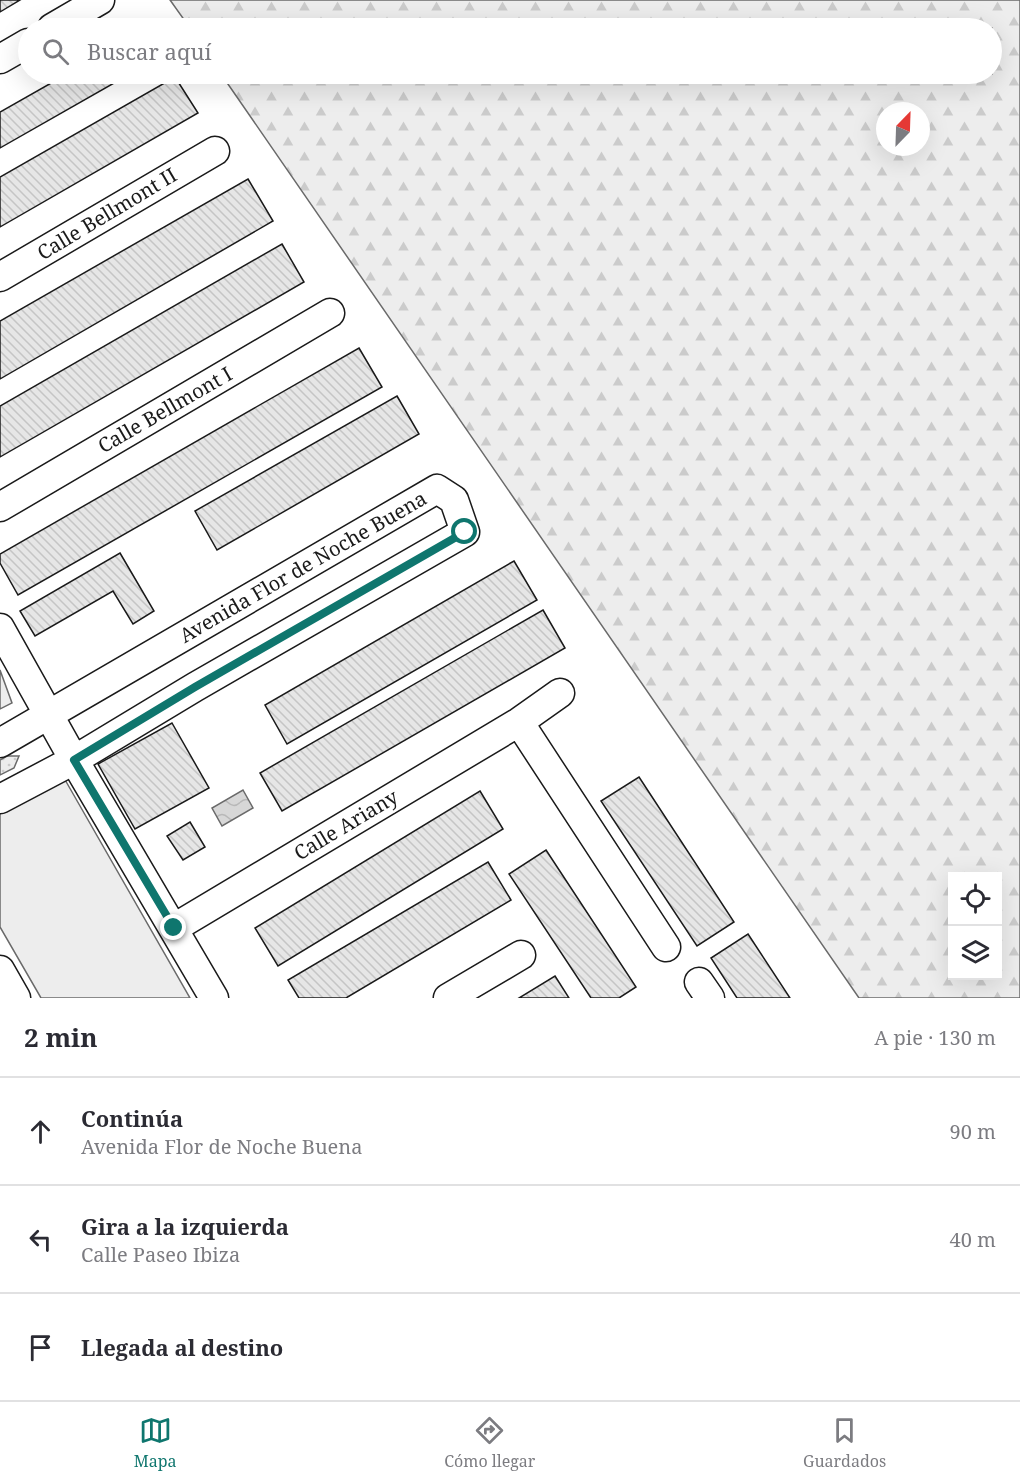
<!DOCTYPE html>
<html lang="es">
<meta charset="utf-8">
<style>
:root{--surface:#fff;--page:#f2f2f3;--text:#2b2b33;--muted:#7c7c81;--line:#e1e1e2;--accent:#0f766e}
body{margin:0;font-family:"Noto Serif",serif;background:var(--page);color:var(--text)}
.controls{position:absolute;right:18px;bottom:18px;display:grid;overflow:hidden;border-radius:0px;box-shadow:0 6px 24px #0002}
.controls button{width:54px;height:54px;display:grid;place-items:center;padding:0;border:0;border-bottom:2px solid var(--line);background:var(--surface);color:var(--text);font:30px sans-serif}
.compass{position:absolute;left:876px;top:102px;width:54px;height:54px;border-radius:50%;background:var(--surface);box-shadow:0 6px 24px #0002;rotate:23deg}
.stop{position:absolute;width:18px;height:18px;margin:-14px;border:4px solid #0f766e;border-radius:50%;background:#fff}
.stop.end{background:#0f766e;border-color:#fff;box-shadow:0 2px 6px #0008}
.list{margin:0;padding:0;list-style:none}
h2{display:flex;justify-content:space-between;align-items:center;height:78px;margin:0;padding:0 24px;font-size:26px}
h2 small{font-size:20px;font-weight:400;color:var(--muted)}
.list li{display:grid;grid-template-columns:39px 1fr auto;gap:18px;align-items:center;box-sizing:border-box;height:108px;padding:0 24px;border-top:2px solid var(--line)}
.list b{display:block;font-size:22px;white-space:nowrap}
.list p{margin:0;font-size:20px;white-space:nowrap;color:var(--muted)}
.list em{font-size:20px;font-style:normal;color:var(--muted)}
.icon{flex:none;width:33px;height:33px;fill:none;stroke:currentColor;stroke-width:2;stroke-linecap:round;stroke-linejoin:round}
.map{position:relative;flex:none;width:1020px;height:998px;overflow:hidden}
.search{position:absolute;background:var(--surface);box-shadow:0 6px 24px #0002;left:18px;right:18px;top:18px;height:66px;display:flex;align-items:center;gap:15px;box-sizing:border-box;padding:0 21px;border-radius:33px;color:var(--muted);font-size:22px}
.sheet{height:402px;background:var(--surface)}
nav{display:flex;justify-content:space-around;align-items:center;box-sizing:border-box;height:84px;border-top:2px solid var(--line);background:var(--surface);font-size:16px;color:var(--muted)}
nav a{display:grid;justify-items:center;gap:3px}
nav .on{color:var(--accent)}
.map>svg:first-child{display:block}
.grass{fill:url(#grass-dots);stroke:#6a6a6a;stroke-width:1.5}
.forest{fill:url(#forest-firs);stroke:#6a6a6a;stroke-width:1.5;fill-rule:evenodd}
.built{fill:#ededed;stroke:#6a6a6a;stroke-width:1.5}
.water{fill:url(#water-waves);stroke:#6a6a6a;stroke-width:1.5}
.building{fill:url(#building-back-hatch);stroke:#1a1a1a;stroke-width:1.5}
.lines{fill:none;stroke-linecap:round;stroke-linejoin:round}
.minor-casing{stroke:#1a1a1a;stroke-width:31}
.minor{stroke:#fff;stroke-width:28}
.route{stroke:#0f766e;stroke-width:8}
.labels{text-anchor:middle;stroke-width:4.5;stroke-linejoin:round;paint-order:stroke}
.street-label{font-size:20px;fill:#1a1a1a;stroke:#fff}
</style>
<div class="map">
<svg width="1020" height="998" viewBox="0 0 1020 998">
<defs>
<pattern id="grass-dots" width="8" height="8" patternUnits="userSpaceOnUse" patternTransform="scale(1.5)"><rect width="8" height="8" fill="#ededed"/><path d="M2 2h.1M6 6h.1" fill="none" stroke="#cbcbcb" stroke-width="1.8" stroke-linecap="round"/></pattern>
<pattern id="forest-firs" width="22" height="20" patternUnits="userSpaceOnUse" patternTransform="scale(1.5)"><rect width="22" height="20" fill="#ededed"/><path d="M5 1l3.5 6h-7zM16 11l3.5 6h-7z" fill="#cbcbcb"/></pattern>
<pattern id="water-waves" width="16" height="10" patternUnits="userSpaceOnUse" patternTransform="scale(1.5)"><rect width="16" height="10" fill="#d7d7d7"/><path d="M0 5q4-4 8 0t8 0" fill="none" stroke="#b8b8b8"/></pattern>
<pattern id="building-back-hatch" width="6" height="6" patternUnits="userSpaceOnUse" patternTransform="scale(1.5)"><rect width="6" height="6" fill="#e6e6e6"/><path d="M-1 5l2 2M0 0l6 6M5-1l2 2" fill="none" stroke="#c5c5c5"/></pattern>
</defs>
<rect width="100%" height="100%" fill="#fff"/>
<path class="grass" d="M 7,756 L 19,756 L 14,768 L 0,775 L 0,760 Z"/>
<path class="forest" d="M 170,0 L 1020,0 L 1020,998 L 859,998 L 221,74 L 992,74 L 992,28 L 190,28 ZM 885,111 L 921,111 L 921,147 L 885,147 ZM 952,876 L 998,876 L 998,976 L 952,976 Z"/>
<path class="built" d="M 0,670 L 12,703 L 0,709 Z
M 64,778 L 190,998 L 41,998 L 0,927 L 0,812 Z"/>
<path class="water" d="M 243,790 L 253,808 L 222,826 L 212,808 Z"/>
<path class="building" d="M 0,0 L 20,0 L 0,12 Z
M 67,74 L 130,74 L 0,148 L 0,112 Z
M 175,77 L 198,113 L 0,227 L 0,177 Z
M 248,179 L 273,221 L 0,379 L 0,321 Z
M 282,244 L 304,282 L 0,457 L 0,406 Z
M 359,348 L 382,387 L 18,595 L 0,563 L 0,554 Z
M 397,396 L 419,434 L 217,550 L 195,511 Z
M 120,553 L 154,611 L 133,624 L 113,591 L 35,636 L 20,611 Z
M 514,561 L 537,600 L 287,744 L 265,705 Z
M 543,610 L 565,648 L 282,811 L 260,773 Z
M 172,723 L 209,788 L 135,829 L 98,764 Z
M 639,777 L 734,922 L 697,946 L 601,801 Z
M 480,791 L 503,829 L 278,966 L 255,928 Z
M 190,822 L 205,847 L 183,860 L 167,836 Z
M 546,850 L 636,987 L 619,998 L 591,998 L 509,874 Z
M 488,862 L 511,900 L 346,998 L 299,998 L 288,980 Z
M 748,934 L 790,998 L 737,998 L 711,958 Z
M 555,976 L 569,998 L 519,998 Z"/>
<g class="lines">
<g class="minor-casing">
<path id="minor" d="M 52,28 L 100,0
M 0,59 L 28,43
M 0,277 L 215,151
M 0,507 L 330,313
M 0,628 L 74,760 L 214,998
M 519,722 L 666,947
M 0,743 L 437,489 L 454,500 L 465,532 L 195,687 L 74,760 L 0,799
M 174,928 L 519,722 L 560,693
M 0,970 L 16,998
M 699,982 L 710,998
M 448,998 L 521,955"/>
</g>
<use href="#minor" class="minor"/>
</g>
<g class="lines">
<path class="route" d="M 174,928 L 74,760 L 195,687 L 465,532"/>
</g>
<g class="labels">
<g class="street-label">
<text transform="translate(107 214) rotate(-31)" y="7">Calle Bellmont II</text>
<text transform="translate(165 410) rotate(-30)" y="7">Calle Bellmont I</text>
<text transform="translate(303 567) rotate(-30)" y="7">Avenida Flor de Noche Buena</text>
<text transform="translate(346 825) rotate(-31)" y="7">Calle Ariany</text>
</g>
</g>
</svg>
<div class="controls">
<button><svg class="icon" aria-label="locate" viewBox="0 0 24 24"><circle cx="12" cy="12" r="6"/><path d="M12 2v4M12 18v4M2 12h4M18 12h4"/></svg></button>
<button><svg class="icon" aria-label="layers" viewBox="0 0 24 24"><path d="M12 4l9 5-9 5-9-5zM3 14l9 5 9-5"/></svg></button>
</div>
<svg class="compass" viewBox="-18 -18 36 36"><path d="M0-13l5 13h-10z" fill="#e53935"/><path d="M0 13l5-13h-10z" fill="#7c7c81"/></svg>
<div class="stop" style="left:465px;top:532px"></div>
<div class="stop end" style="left:174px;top:928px"></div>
<div class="search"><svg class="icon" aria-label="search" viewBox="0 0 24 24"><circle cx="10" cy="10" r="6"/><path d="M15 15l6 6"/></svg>Buscar aquí</div>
</div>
<section class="sheet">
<h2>2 min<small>A pie · 130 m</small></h2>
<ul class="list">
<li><svg class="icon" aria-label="ahead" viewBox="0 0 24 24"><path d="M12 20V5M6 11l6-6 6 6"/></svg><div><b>Continúa</b><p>Avenida Flor de Noche Buena</p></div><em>90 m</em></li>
<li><svg class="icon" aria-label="left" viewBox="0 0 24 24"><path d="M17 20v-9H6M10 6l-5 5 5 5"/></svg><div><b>Gira a la izquierda</b><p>Calle Paseo Ibiza</p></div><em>40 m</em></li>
<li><svg class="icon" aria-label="arrive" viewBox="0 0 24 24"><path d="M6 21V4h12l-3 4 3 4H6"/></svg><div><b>Llegada al destino</b></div></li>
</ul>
</section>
<nav>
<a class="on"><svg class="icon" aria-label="map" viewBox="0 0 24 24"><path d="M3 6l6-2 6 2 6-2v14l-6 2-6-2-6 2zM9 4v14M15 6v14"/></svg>Mapa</a>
<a><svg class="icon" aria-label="directions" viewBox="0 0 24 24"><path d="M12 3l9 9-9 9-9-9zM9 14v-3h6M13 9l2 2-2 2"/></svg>Cómo llegar</a>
<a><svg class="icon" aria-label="saved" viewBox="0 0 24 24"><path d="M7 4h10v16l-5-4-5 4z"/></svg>Guardados</a>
</nav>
